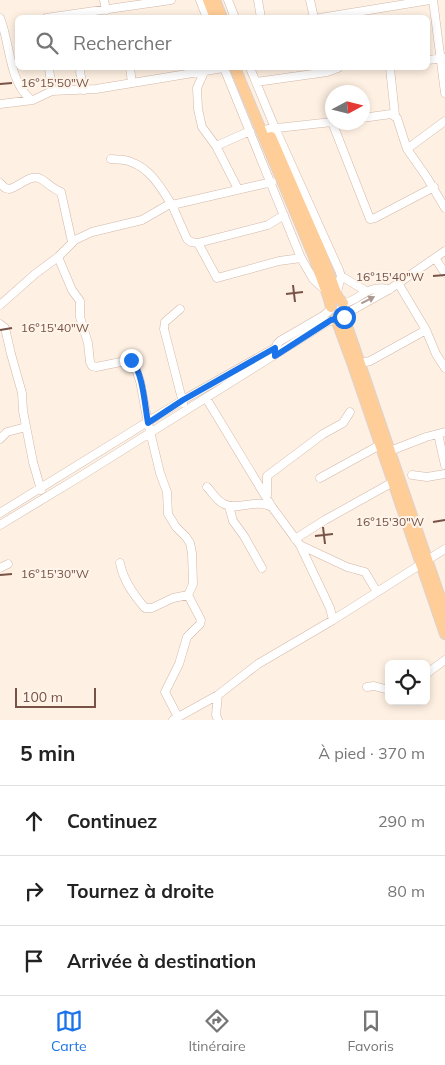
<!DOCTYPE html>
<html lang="fr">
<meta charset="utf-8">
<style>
:root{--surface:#fff;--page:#f2f2f2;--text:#222;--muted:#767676;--line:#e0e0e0;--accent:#1a73e8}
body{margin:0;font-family:Mulish,sans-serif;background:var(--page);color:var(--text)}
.controls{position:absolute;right:15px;bottom:15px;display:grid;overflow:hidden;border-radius:8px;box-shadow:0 2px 8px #0003}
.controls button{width:45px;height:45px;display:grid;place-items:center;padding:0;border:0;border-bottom:1px solid var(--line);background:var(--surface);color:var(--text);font:25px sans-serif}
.compass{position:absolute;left:325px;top:85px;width:45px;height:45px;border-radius:50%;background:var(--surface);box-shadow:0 2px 8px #0003;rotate:83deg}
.scale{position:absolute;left:15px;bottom:12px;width:81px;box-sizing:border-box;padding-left:5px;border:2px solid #775246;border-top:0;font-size:14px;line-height:18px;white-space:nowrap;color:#775246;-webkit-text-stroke:4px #fff4e9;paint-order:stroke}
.stop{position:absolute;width:15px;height:15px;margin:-11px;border:4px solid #1a73e8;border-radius:50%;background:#fff}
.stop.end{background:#1a73e8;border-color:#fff;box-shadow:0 1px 5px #0008}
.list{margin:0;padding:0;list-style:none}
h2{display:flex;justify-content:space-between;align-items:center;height:65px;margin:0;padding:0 20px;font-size:21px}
h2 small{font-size:16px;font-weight:400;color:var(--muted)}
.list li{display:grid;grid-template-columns:32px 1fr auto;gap:15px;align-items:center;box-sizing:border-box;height:70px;padding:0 20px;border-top:1px solid var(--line)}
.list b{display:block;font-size:19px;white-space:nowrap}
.list em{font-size:16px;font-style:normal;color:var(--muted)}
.icon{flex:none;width:28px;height:28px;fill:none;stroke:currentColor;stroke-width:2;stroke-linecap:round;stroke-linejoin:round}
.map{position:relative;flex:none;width:445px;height:720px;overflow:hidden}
.search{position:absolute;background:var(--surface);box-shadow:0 2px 8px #0003;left:15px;right:15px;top:15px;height:55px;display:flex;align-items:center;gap:12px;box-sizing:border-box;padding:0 18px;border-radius:8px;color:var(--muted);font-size:19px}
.sheet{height:275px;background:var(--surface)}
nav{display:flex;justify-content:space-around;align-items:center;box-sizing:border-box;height:70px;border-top:1px solid var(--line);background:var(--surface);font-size:14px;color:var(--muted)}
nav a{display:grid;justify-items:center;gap:2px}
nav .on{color:var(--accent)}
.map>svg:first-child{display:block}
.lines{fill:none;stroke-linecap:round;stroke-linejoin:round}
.minor-casing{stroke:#d2b8aa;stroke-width:9}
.major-casing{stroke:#dcd2cf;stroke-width:12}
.minor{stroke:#fff;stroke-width:8}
.major{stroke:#ffcd97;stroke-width:10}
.oneway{fill:#ad9790}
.route{stroke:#1a73e8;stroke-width:6}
.ticks{fill:none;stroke:#775246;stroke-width:2}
.ticks-label{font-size:12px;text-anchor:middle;fill:#775246;stroke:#fff4e9;stroke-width:4;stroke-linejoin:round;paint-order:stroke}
</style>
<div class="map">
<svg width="445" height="720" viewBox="0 0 445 720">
<rect width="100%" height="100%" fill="#fef0e2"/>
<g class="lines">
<g class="minor-casing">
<path id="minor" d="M 104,0 L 106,10
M 200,0 L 207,18
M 228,0 L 235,18
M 258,0 L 261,18
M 310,0 L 314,18
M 433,0 L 445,93
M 0,18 C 11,45 8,80 31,100
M 46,18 L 171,0
M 320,18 L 430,0
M 428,60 L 445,58
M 49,68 L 52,91
M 81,68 L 80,72 L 84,90
M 130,68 L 132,83
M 224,68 L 301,258 L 313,279 L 325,290
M 250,68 L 275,128 L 339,270 L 341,276 L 337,292
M 390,68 L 395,115
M 205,70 L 197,88 L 198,109 L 202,127 L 216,146
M 256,82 L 327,72 L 338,68
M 0,104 L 33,100 L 52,91 L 96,89 L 223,68
M 362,118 L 391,114 L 397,118 L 407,149 L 426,176 L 445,208
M 332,122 L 370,219 L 375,218 L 434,187
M 268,129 L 332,122
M 407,149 L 445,121
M 111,159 C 118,160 125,159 131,162 C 151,169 161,188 172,205 L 272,182
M 0,183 L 5,188 L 9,189 C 19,187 31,173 41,179 C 49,184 53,189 61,192 L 72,242
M 238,189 L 216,146 L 250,131
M 198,243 L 268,225 L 284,215
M 58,257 L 72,290 L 80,301 L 80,317 L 88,343 L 90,362 L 92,366 L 96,367 L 131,360 L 134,363 L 140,381 L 148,423 L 160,473 L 167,492 L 168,514 L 176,527 L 186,537 L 190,543 L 192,553 L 193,584 L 188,595 L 201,620 L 200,624 L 187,637 L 179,664 L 165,692 L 178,717
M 435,258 L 445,273
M 341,276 L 366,291
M 398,283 L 426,330 L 436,354 L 445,368
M 343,304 C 364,298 365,285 390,289
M 0,305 L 35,274 L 58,257 L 75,240 L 92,232 L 142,220 L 168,205 L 172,205 L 187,239 L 191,242 L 198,243 L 217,278 L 279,261 L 301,258
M 180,309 L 165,322 L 164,329 L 183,403
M 347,313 L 390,289 L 445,251
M 0,324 L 5,328 L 11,354 L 22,393 L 23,411 L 33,462 L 41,490
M 275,351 L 277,344 L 280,341 L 323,316 L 330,310
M 356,364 L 370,361 L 426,330
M 206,398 L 272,507 L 300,545 L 330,608 L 333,620
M 438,434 L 445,465
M 0,439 L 7,432 L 26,427
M 390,451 L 426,437 L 445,432
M 412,475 L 427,477 L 445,474
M 320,478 L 380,445
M 207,487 C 212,492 217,501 224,504 C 238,511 256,498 272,507
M 267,495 L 267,476 L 323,434 L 343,423 L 350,412
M 229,506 L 233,521 L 244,536 L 262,568
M 0,513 L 183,400 L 275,348
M 0,525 L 81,476 L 327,322 L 336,319
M 295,539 L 325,520 L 393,482
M 300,545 L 347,567 L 365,572 L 377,592
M 120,563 C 123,580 133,594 145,608 L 152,608 L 173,598 L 188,595
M 0,568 L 8,564
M 426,674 L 445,660
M 367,687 L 374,686 L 389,690
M 218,695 L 216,715 L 218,720
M 173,720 L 218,695 L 258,664 L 333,620 L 445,549"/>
</g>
<g class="major-casing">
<path id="major" d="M 208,0 L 215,18
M 215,0 L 222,18
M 235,68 L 314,257 L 328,296 L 331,307
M 271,137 L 321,252 L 338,298 L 343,303
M 346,314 L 347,326 L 445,612
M 336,319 L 353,365 L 445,634"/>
</g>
<use href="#minor" class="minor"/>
<use href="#major" class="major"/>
</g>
<defs><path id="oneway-solid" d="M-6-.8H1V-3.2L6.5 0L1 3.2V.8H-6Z" transform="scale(1.25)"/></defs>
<use class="oneway" href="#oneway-solid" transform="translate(368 300) rotate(-27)"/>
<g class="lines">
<path class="route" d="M 131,360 C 143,371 145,407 148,423 L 183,400 L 275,348 L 275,356 L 331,320 L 344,317"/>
</g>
<path class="ticks" d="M 0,84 L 12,83M 433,276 L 445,275M 293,285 L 295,302M 286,294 L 303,292M 0,330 L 12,328M 433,522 L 445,520M 323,527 L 325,544M 315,536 L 333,534M 0,575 L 12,574"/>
<g class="ticks-label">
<text x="55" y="87">16°15'50"W</text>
<text x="390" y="281">16°15'40"W</text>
<text x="55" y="332">16°15'40"W</text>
<text x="390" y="526">16°15'30"W</text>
<text x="55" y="578">16°15'30"W</text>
</g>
</svg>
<div class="controls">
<button><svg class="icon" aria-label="locate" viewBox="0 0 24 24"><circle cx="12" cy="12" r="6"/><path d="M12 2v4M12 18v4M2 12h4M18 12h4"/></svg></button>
</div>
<svg class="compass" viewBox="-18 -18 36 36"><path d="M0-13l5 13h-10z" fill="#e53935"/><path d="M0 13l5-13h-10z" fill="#767676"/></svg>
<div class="scale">100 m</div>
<div class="stop" style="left:344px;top:317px"></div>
<div class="stop end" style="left:131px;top:360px"></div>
<div class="search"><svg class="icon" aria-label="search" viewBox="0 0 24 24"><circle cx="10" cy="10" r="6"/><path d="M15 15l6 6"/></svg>Rechercher</div>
</div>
<section class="sheet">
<h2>5 min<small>À pied · 370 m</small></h2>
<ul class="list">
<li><svg class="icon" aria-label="ahead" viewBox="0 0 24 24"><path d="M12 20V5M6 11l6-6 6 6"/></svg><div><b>Continuez</b></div><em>290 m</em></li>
<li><svg class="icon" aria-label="right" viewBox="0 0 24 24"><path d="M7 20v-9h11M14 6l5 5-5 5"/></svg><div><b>Tournez à droite</b></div><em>80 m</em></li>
<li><svg class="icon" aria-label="arrive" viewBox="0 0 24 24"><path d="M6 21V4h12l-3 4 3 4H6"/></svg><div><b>Arrivée à destination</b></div></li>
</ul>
</section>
<nav>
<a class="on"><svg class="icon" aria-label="map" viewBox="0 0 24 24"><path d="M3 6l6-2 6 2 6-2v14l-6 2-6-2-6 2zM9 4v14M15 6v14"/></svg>Carte</a>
<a><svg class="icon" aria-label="directions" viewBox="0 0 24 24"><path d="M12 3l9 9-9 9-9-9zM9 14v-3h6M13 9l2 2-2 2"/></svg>Itinéraire</a>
<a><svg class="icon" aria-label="saved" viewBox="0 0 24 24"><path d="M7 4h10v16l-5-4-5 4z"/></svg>Favoris</a>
</nav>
